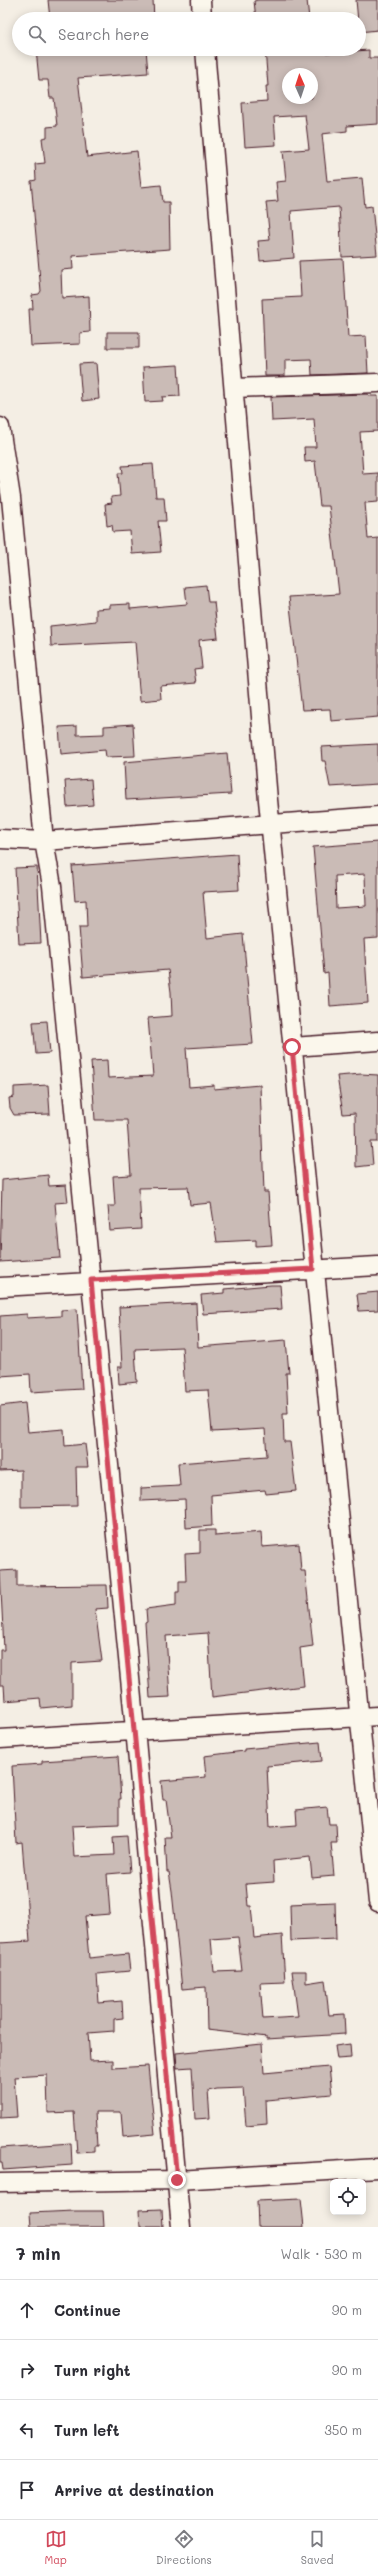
<!DOCTYPE html>
<meta charset="utf-8">
<style>
:root{--surface:#fff;--page:#f7f7f7;--text:#2b2b33;--muted:#7c7c81;--line:#e1e1e2;--accent:#d1495b}
body{margin:0;font-family:Mali,sans-serif;background:var(--page);color:var(--text)}
.controls{position:absolute;right:12px;bottom:12px;display:grid;overflow:hidden;border-radius:6px;box-shadow:0 2px 10px #0003}
.controls button{width:36px;height:36px;display:grid;place-items:center;padding:0;border:0;border-bottom:1px solid var(--line);background:var(--surface);color:var(--text);font:20px sans-serif}
.compass{position:absolute;left:282px;top:68px;width:36px;height:36px;border-radius:50%;background:var(--surface);box-shadow:0 2px 10px #0003;rotate:357deg}
.stop{position:absolute;width:12px;height:12px;margin:-9px;border:3px solid #d1495b;border-radius:50%;background:#fff}
.stop.end{background:#d1495b;border-color:#fff;box-shadow:0 1px 4px #0008}
.list{margin:0;padding:0;list-style:none}
h2{display:flex;justify-content:space-between;align-items:center;height:52px;margin:0;padding:0 16px;font-size:17px}
h2 small{font-size:13px;font-weight:400;color:var(--muted)}
.list li{display:grid;grid-template-columns:26px 1fr auto;gap:12px;align-items:center;box-sizing:border-box;height:60px;padding:0 16px;border-top:1px solid var(--line)}
.list b{display:block;font-size:15px;white-space:nowrap}
.list em{font-size:13px;font-style:normal;color:var(--muted)}
.icon{flex:none;width:22px;height:22px;fill:none;stroke:currentColor;stroke-width:2;stroke-linecap:round;stroke-linejoin:round}
.map{position:relative;flex:none;width:378px;height:2227px;overflow:hidden}
.search{position:absolute;background:var(--surface);box-shadow:0 2px 10px #0003;left:12px;right:12px;top:12px;height:44px;display:flex;align-items:center;gap:10px;box-sizing:border-box;padding:0 14px;border-radius:22px;color:var(--muted);font-size:15px}
.sheet{height:292px;background:var(--surface)}
nav{display:flex;justify-content:space-around;align-items:center;box-sizing:border-box;height:56px;border-top:1px solid var(--line);background:var(--surface);font-size:11px;color:var(--muted)}
nav a{display:grid;justify-items:center;gap:2px}
nav .on{color:var(--accent)}
.map>svg:first-child{display:block}
.building{fill:#cabbb6;stroke:#4a1f2b;fill-rule:evenodd}
.lines{fill:none;stroke-linecap:round;stroke-linejoin:round}
.minor-casing{stroke:#4a1f2b;stroke-width:21}
.minor{stroke:#fbf7ec;stroke-width:18}
.route{stroke:#d1495b;stroke-width:5}
</style>
<div class="map">
<svg width="378" height="2227" viewBox="0 0 378 2227">
<rect width="100%" height="100%" fill="#f4eee4"/>
<filter id="ink" filterUnits="userSpaceOnUse"><feTurbulence type="fractalNoise" baseFrequency=".025" numOctaves="2"/><feDisplacementMap in="SourceGraphic" scale="8" xChannelSelector="R" yChannelSelector="G"/><feConvolveMatrix kernelMatrix="1 2 1 2 8 2 1 2 1" color-interpolation-filters="sRGB"/></filter>
<g filter="url(#ink)">
<path class="building" d="M 48,0 L 153,0 L 154,19 L 50,19 Z
M 258,0 L 307,0 L 309,19 L 256,19 L 254,1 Z
M 356,0 L 378,0 L 378,30 L 359,32 Z
M 36,49 L 146,49 L 148,73 L 78,78 L 87,157 L 137,151 L 141,187 L 161,185 L 163,202 L 169,202 L 170,249 L 72,256 L 73,269 L 61,270 L 62,298 L 89,296 L 90,332 L 80,333 L 80,344 L 31,346 L 29,309 L 33,309 L 32,295 L 39,294 L 41,291 L 31,181 L 36,180 L 35,164 L 45,163 L 42,138 L 47,137 L 47,127 L 57,126 L 54,98 L 50,98 L 48,80 L 39,80 Z
M 265,49 L 311,49 L 312,54 L 369,50 L 369,58 L 378,58 L 378,124 L 347,126 L 347,131 L 322,134 L 327,181 L 362,178 L 365,207 L 372,206 L 377,255 L 342,257 L 339,207 L 291,211 L 294,258 L 260,261 L 258,241 L 270,240 L 266,202 L 278,201 L 276,182 L 286,181 L 283,151 L 309,149 L 305,115 L 274,117 L 276,145 L 245,147 L 242,103 L 267,101 L 266,86 L 268,86 ZM 288,74 L 312,74 L 312,98 L 288,98 Z
M 343,259 L 348,337 L 366,336 L 368,373 L 312,375 L 311,359 L 285,360 L 285,376 L 265,376 L 262,299 L 301,297 L 299,261 Z
M 107,332 L 139,332 L 139,348 L 107,348 Z
M 96,363 L 99,399 L 82,401 L 79,364 Z
M 178,365 L 180,396 L 162,397 L 163,401 L 145,402 L 143,367 Z
M 368,394 L 369,396 L 378,396 L 378,431 L 360,432 L 363,474 L 378,473 L 378,502 L 365,503 L 368,539 L 378,538 L 378,717 L 331,721 L 330,709 L 302,710 L 289,597 L 339,594 L 329,506 L 320,506 L 315,461 L 305,462 L 304,447 L 316,447 L 314,419 L 272,421 L 271,397 Z
M 153,464 L 156,497 L 164,497 L 166,521 L 158,521 L 161,552 L 132,554 L 130,531 L 113,532 L 112,525 L 107,526 L 105,504 L 112,503 L 111,497 L 120,496 L 118,473 L 123,473 L 122,466 Z
M 206,585 L 208,602 L 214,602 L 218,638 L 199,640 L 202,668 L 194,669 L 196,683 L 160,686 L 161,699 L 140,701 L 135,642 L 51,646 L 50,626 L 96,621 L 96,609 L 110,608 L 110,605 L 130,604 L 130,609 L 187,604 L 185,587 Z
M 133,724 L 135,756 L 106,757 L 105,750 L 61,754 L 59,727 L 77,726 L 77,735 L 104,734 L 104,726 Z
M 378,744 L 378,784 L 330,787 L 325,761 L 322,761 L 321,747 Z
M 227,753 L 231,794 L 126,800 L 124,762 Z
M 91,779 L 93,805 L 67,807 L 65,781 Z
M 378,842 L 378,938 L 364,939 L 368,1003 L 330,1006 L 328,973 L 324,974 L 313,847 ZM 365,874 L 366,906 L 336,908 L 335,876 Z
M 237,854 L 239,890 L 203,892 L 207,938 L 243,934 L 253,1044 L 186,1048 L 189,1087 L 214,1085 L 214,1089 L 260,1085 L 264,1192 L 268,1192 L 272,1245 L 256,1246 L 256,1240 L 217,1242 L 211,1203 L 190,1205 L 188,1187 L 139,1188 L 141,1229 L 110,1231 L 108,1206 L 115,1206 L 113,1176 L 131,1175 L 127,1120 L 95,1120 L 91,1061 L 107,1060 L 108,1078 L 153,1076 L 148,1018 L 172,1016 L 171,992 L 168,970 L 83,977 L 79,927 L 87,927 L 86,900 L 75,901 L 72,866 Z
M 37,867 L 41,943 L 19,944 L 15,868 Z
M 47,1021 L 50,1053 L 36,1054 L 33,1022 Z
M 361,1074 L 378,1075 L 378,1142 L 371,1142 L 373,1165 L 356,1167 L 355,1113 L 343,1114 L 337,1076 Z
M 48,1085 L 50,1114 L 14,1115 L 10,1108 L 9,1098 L 14,1097 L 14,1087 Z
M 48,1175 L 49,1186 L 66,1185 L 68,1202 L 55,1203 L 60,1258 L 0,1262 L 2,1180 Z
M 271,1285 L 280,1285 L 282,1309 L 203,1314 L 201,1295 L 224,1293 L 224,1289 Z
M 378,1292 L 378,1310 L 359,1311 L 357,1294 Z
M 196,1303 L 198,1347 L 286,1340 L 289,1373 L 286,1373 L 288,1413 L 283,1413 L 284,1442 L 290,1442 L 296,1491 L 266,1494 L 265,1490 L 211,1495 L 212,1526 L 186,1528 L 185,1499 L 141,1501 L 141,1488 L 180,1486 L 178,1463 L 267,1456 L 265,1429 L 212,1432 L 208,1390 L 185,1391 L 182,1347 L 135,1349 L 137,1382 L 119,1384 L 118,1367 L 122,1367 L 119,1307 Z
M 77,1309 L 82,1389 L 31,1392 L 30,1374 L 0,1376 L 0,1316 L 27,1314 L 27,1318 L 61,1316 L 61,1310 Z
M 25,1403 L 28,1432 L 64,1429 L 65,1446 L 85,1444 L 88,1467 L 76,1467 L 77,1506 L 21,1507 L 21,1470 L 0,1471 L 0,1406 Z
M 200,1530 L 215,1530 L 215,1536 L 261,1532 L 262,1547 L 299,1544 L 301,1571 L 305,1571 L 313,1646 L 300,1648 L 304,1686 L 212,1697 L 208,1633 L 166,1636 L 170,1697 L 150,1698 L 145,1623 L 147,1622 L 146,1609 L 176,1605 L 176,1592 L 179,1592 L 179,1581 L 186,1581 L 185,1554 L 200,1553 Z
M 17,1570 L 17,1586 L 107,1585 L 108,1608 L 95,1609 L 102,1661 L 72,1663 L 72,1705 L 41,1708 L 40,1698 L 5,1701 L 4,1685 L 0,1685 L 0,1650 L 4,1650 L 0,1571 Z
M 320,1742 L 322,1761 L 267,1766 L 270,1827 L 297,1825 L 296,1810 L 327,1807 L 329,1824 L 336,1824 L 337,1843 L 331,1843 L 334,1876 L 312,1878 L 310,1857 L 273,1861 L 274,1882 L 246,1884 L 248,1906 L 251,1906 L 254,1938 L 282,1935 L 285,1982 L 260,1983 L 263,2019 L 298,2017 L 292,1971 L 306,1971 L 306,1983 L 325,1980 L 329,2015 L 344,2014 L 345,2034 L 267,2039 L 267,2037 L 207,2030 L 206,1987 L 182,1989 L 172,1891 L 169,1872 L 167,1872 L 165,1837 L 171,1837 L 166,1800 L 163,1800 L 161,1781 L 206,1777 L 204,1756 L 244,1751 L 244,1749 ZM 238,1937 L 242,1971 L 214,1972 L 211,1939 Z
M 118,1756 L 121,1799 L 119,1799 L 119,1824 L 72,1826 L 74,1857 L 114,1855 L 113,1837 L 127,1836 L 130,1872 L 107,1874 L 110,1914 L 85,1916 L 89,1958 L 128,1954 L 130,1971 L 97,1974 L 99,2003 L 122,2001 L 123,2018 L 114,2019 L 114,2031 L 88,2033 L 90,2061 L 113,2060 L 113,2068 L 148,2066 L 155,2134 L 123,2137 L 121,2112 L 95,2112 L 97,2146 L 94,2146 L 94,2152 L 77,2153 L 74,2112 L 48,2113 L 47,2075 L 14,2077 L 17,2117 L 0,2118 L 0,1943 L 30,1941 L 22,1842 L 16,1843 L 12,1766 L 42,1764 L 42,1761 Z
M 335,1902 L 336,1939 L 291,1941 L 290,1904 Z
M 262,2044 L 264,2073 L 329,2067 L 332,2094 L 266,2100 L 267,2124 L 246,2126 L 243,2088 L 217,2089 L 208,2091 L 210,2118 L 195,2119 L 192,2067 L 177,2068 L 176,2053 Z
M 350,2044 L 351,2058 L 337,2059 L 335,2046 Z
M 71,2143 L 72,2165 L 3,2170 L 2,2162 L 0,2162 L 0,2148 Z
M 301,2199 L 304,2227 L 258,2227 L 257,2201 Z
M 162,2209 L 163,2227 L 140,2227 L 139,2210 Z
M 74,2211 L 103,2211 L 104,2227 L 31,2227 L 30,2213 Z"/>
<g class="lines">
<g class="minor-casing">
<path id="minor" d="M 201,0 L 202,19
M 205,49 L 268,800 L 378,1902
M 234,388 L 378,383
M 0,427 L 11,498 L 44,841 L 52,886 L 135,1729 L 181,2227
M 0,839 L 44,841 L 378,816
M 292,1047 L 378,1041
M 0,1287 L 378,1266
M 0,1739 L 378,1716
M 0,2183 L 177,2180 L 378,2168"/>
</g>
<use href="#minor" class="minor"/>
</g>
</g>
<g class="lines" filter="url(#ink)">
<path class="route" d="M 177,2180 L 91,1280 L 313,1269 L 292,1047"/>
</g>
</svg>
<div class="controls">
<button><svg class="icon" aria-label="locate" viewBox="0 0 24 24"><circle cx="12" cy="12" r="6"/><path d="M12 2v4M12 18v4M2 12h4M18 12h4"/></svg></button>
</div>
<svg class="compass" viewBox="-18 -18 36 36"><path d="M0-13l5 13h-10z" fill="#e53935"/><path d="M0 13l5-13h-10z" fill="#7c7c81"/></svg>
<div class="stop" style="left:292px;top:1047px"></div>
<div class="stop end" style="left:177px;top:2180px"></div>
<div class="search"><svg class="icon" aria-label="search" viewBox="0 0 24 24"><circle cx="10" cy="10" r="6"/><path d="M15 15l6 6"/></svg>Search here</div>
</div>
<section class="sheet">
<h2>7 min<small>Walk · 530 m</small></h2>
<ul class="list">
<li><svg class="icon" aria-label="ahead" viewBox="0 0 24 24"><path d="M12 20V5M6 11l6-6 6 6"/></svg><div><b>Continue</b></div><em>90 m</em></li>
<li><svg class="icon" aria-label="right" viewBox="0 0 24 24"><path d="M7 20v-9h11M14 6l5 5-5 5"/></svg><div><b>Turn right</b></div><em>90 m</em></li>
<li><svg class="icon" aria-label="left" viewBox="0 0 24 24"><path d="M17 20v-9H6M10 6l-5 5 5 5"/></svg><div><b>Turn left</b></div><em>350 m</em></li>
<li><svg class="icon" aria-label="arrive" viewBox="0 0 24 24"><path d="M6 21V4h12l-3 4 3 4H6"/></svg><div><b>Arrive at destination</b></div></li>
</ul>
</section>
<nav>
<a class="on"><svg class="icon" aria-label="map" viewBox="0 0 24 24"><path d="M3 6l6-2 6 2 6-2v14l-6 2-6-2-6 2zM9 4v14M15 6v14"/></svg>Map</a>
<a><svg class="icon" aria-label="directions" viewBox="0 0 24 24"><path d="M12 3l9 9-9 9-9-9zM9 14v-3h6M13 9l2 2-2 2"/></svg>Directions</a>
<a><svg class="icon" aria-label="saved" viewBox="0 0 24 24"><path d="M7 4h10v16l-5-4-5 4z"/></svg>Saved</a>
</nav>
